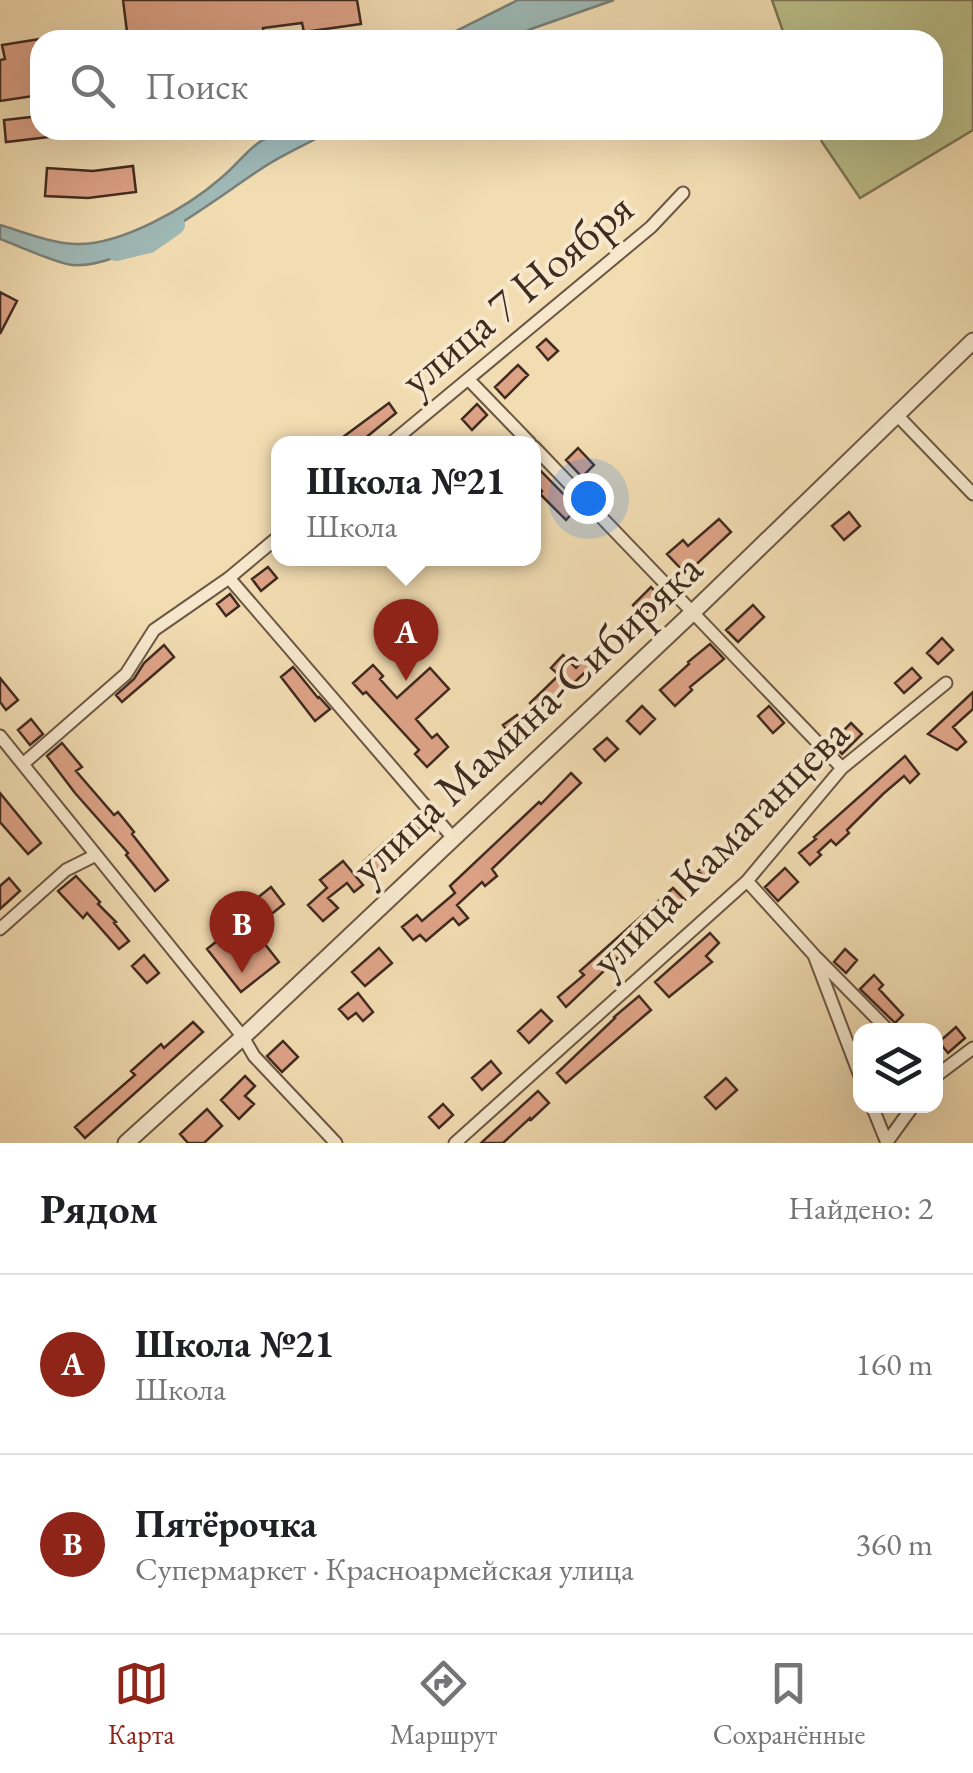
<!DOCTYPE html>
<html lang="ru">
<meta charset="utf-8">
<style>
:root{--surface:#fff;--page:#f2f2f2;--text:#202124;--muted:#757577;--line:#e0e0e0;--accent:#8f2418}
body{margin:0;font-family:"EB Garamond",serif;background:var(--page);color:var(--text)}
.controls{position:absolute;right:30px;bottom:30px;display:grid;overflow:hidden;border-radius:20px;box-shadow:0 10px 40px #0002}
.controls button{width:90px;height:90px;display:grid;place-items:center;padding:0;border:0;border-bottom:2px solid var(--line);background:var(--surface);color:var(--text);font:50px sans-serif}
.you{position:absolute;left:588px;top:498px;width:35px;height:35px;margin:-25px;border:8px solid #fff;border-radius:50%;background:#1a73e8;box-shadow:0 0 0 15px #1a73e833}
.badge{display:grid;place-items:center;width:65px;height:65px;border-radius:50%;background:var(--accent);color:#fff;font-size:32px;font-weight:700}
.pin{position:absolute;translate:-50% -82px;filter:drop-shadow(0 2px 5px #0008)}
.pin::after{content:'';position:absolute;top:52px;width:35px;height:30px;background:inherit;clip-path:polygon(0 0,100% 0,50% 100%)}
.popup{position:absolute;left:271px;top:436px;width:270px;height:130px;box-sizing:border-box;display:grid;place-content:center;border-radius:20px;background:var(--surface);filter:drop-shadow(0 2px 8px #0005);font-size:32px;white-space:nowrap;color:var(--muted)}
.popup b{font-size:38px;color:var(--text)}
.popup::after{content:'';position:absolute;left:50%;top:100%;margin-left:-20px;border:20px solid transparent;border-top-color:var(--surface)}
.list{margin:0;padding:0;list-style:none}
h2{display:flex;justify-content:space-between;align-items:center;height:130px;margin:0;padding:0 40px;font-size:42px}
h2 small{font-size:32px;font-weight:400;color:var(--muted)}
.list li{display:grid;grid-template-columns:65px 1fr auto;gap:30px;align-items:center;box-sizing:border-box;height:180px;padding:0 40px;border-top:2px solid var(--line)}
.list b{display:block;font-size:38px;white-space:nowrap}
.list p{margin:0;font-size:32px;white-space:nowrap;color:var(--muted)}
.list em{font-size:32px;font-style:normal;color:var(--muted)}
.icon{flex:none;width:55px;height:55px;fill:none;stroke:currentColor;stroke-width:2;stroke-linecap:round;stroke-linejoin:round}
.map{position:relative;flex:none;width:973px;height:1143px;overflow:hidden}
.search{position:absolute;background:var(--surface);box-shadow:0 10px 40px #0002;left:30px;right:30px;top:30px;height:110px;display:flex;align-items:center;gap:25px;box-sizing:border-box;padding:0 35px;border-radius:30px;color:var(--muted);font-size:38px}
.sheet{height:490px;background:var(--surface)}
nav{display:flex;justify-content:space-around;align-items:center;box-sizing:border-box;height:140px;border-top:2px solid var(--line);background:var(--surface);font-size:28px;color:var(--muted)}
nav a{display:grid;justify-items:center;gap:5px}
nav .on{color:var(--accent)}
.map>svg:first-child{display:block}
.green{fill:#bcc08b;stroke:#7e7656;stroke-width:2.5}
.water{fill:#9fb9b6;stroke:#79807a;stroke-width:2.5}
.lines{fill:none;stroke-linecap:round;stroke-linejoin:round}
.river{stroke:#9fb9b6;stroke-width:20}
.building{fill:#dea387;stroke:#402b20;stroke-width:2.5}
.minor-casing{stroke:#6c5744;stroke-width:15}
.tertiary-casing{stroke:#6c5744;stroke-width:19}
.minor{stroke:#f7e8cd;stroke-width:11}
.tertiary{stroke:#f7e8cd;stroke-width:15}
.labels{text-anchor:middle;stroke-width:8;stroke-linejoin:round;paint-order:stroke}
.street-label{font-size:45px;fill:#402b20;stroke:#f7e8cd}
</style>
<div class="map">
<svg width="973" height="1143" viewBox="0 0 973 1143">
<rect width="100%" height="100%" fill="#f2dcb2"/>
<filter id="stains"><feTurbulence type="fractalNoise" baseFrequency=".002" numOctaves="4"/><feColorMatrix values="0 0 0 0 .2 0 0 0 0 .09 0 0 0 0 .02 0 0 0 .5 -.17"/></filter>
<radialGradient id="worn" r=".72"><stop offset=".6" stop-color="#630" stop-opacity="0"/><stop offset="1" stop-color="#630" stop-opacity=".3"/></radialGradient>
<path class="green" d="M 772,0 L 973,0 L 973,130 L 860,198 L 822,142 L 818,130 L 933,130 L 933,40 L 786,40 Z"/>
<path class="water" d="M 518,0 L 614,0 L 531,29 L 508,40 L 438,40 Z
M 290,130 L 332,130 C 310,143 285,153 264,167 C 217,197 129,269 73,265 C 57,264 17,245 0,239 L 0,225 C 24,232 50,243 75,244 C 120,246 188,207 221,178 C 235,167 247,150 261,141 C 270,136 281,136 290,130 Z"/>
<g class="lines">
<path class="river" d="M 116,251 L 149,243 L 175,225"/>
</g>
<path class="building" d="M 123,0 L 357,0 L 361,24 L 304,32 L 302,23 L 263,28 L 265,40 L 230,40 L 229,32 L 163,40 L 128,40 Z
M 40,39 L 40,95 L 0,101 L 0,60 L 5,59 L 2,45 Z
M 40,116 L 40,130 L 57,130 L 58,136 L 6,142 L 4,120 Z
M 133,166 L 136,192 L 88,198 L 45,196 L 47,168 L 93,171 Z
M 0,292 L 17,301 L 0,334 Z
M 546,339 L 558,351 L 548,360 L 537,347 Z
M 518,365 L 528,375 L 505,398 L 495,387 Z
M 389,403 L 396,413 L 358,444 L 348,444 L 343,437 Z
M 477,404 L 487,415 L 472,430 L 462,419 Z
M 578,448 L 594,465 L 582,477 L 566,460 Z
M 534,464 L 577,508 L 566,520 L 540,494 L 542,491 L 534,482 Z
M 849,512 L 860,526 L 844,540 L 832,526 Z
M 719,519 L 731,532 L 686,574 L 667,554 L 683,540 L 688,546 Z
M 268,567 L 277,578 L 261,591 L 252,579 Z
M 651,587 L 661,598 L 643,616 L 633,605 Z
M 230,594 L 239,606 L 226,616 L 217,604 Z
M 753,605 L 764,617 L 738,642 L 726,630 Z
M 942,638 L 953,650 L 938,664 L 927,653 Z
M 710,644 L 724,659 L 690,687 L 692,690 L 675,706 L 660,690 L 689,664 L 688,662 Z
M 164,645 L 174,657 L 122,702 L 116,695 L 134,679 L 144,663 Z
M 589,653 L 598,660 L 540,715 L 530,703 L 559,675 L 551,668 L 563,655 L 576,668 Z
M 373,665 L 383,676 L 380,679 L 397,698 L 430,668 L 449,689 L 416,719 L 432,738 L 437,734 L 448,747 L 427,767 L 415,754 L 419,750 L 366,692 L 363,694 L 353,683 Z
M 293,667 L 318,698 L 319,697 L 330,709 L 315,721 L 281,677 Z
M 912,668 L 921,678 L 904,693 L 895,683 Z
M 0,678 L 18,700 L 6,710 L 0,702 Z
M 973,692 L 973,709 L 953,727 L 966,742 L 957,750 L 928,734 Z
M 642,706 L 655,719 L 640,734 L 627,721 Z
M 769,706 L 784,723 L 773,733 L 758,716 Z
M 517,715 L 529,730 L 515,740 L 503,725 Z
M 31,719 L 43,734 L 30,745 L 18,730 Z
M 851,723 L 862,734 L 842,754 L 831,743 Z
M 607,738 L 618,749 L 605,761 L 594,749 Z
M 62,743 L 82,767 L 76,771 L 114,815 L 118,812 L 134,832 L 132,834 L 168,880 L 155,891 L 126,855 L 128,853 L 75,793 L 47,756 Z
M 905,756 L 919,774 L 910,783 L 904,776 L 883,794 L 847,830 L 849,833 L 836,845 L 831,840 L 818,852 L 821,855 L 810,865 L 799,853 L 816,839 L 814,837 Z
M 571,773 L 581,783 L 492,869 L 497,876 L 485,886 L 482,882 L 457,905 L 468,918 L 459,925 L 453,918 L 426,941 L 420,935 L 413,940 L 402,927 L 417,915 L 422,921 L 455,893 L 450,886 L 539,802 L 541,804 Z
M 0,793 L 41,843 L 28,854 L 0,822 Z
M 778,796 L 786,805 L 770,819 L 762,811 Z
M 418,812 L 426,821 L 375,872 L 364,861 Z
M 711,859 L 720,868 L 707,880 L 698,871 Z
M 343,861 L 363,885 L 354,892 L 347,883 L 328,898 L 338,908 L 323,921 L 308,905 L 327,888 L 320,880 Z
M 785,868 L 798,882 L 778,901 L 765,887 Z
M 76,876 L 100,902 L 98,904 L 116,922 L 114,923 L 129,941 L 119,949 L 87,913 L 83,918 L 58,891 Z
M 9,878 L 20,891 L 0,909 L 0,886 Z
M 271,887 L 284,904 L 253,929 L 279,962 L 241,992 L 207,949 L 241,922 L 236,915 Z
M 673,888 L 685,900 L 627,949 L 566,1007 L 558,997 L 584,975 L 580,971 Z
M 710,933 L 719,943 L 706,956 L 712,962 L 669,997 L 655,982 Z
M 379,948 L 392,963 L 365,986 L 352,972 Z
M 845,949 L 857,960 L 846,973 L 834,962 Z
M 144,955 L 159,973 L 147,983 L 132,966 Z
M 874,975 L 883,985 L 879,989 L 903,1015 L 895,1023 L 860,989 Z
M 358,993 L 373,1012 L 363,1021 L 356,1013 L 348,1019 L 339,1009 Z
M 639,996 L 651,1010 L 566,1083 L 557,1073 L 615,1018 L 614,1017 Z
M 541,1010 L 552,1021 L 529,1043 L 518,1031 Z
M 193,1022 L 203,1032 L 85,1138 L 75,1127 L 135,1075 L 131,1071 L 161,1044 L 164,1048 Z
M 956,1027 L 965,1038 L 948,1053 L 939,1042 Z
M 283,1041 L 298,1057 L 282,1072 L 267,1056 Z
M 491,1061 L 501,1073 L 482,1090 L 472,1078 Z
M 245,1076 L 255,1086 L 245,1096 L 254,1104 L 239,1119 L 221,1100 Z
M 726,1078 L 737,1090 L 716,1109 L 705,1097 Z
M 538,1091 L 549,1103 L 531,1120 L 530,1118 L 503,1143 L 481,1143 Z
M 443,1104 L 453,1115 L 439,1128 L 429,1117 Z
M 207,1109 L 222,1126 L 204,1143 L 188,1143 L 180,1134 Z"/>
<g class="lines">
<g class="minor-casing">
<path id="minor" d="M 469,380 L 530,443
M 896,414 L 973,494
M 391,443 L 651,227 L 683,193
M 534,447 L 842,768
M 229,578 L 453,838
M 0,736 L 243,1037 L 254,1056 L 336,1143
M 23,764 L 126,674 L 154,630 L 229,578 L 278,537
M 747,881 L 814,955 L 860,1076
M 0,929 L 66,870 L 96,855
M 817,958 L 888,1030
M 936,1076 L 973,1048
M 872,1106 L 887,1143
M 887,1142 L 913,1106
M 455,1143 L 747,881 L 842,768 L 946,683"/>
</g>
<g class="tertiary-casing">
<path id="tertiary" d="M 126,1143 L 243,1037 L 692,613 L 973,341"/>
</g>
<use href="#minor" class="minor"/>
<use href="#tertiary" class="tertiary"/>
</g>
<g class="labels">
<g class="street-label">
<text transform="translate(516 293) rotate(-40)" y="16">улица 7 Ноября</text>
<text transform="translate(526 717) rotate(-43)" y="16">улица Мамина-Сибиряка</text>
<text transform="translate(719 846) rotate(-45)" y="16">улица Камаганцева</text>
</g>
</g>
<rect width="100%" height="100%" filter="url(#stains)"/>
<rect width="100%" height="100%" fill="url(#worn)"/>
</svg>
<div class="controls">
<button><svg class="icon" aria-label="layers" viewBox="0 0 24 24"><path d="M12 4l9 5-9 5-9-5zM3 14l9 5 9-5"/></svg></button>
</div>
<div class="you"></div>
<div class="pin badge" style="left:406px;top:681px">A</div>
<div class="popup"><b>Школа №21</b>Школа</div>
<div class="pin badge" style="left:242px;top:973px">B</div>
<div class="search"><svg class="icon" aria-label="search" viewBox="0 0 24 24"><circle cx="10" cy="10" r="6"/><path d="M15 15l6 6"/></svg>Поиск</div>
</div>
<section class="sheet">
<h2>Рядом<small>Найдено: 2</small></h2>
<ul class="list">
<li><span class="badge">A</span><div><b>Школа №21</b><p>Школа</p></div><em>160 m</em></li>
<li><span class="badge">B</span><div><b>Пятёрочка</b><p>Супермаркет · Красноармейская улица</p></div><em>360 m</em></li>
</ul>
</section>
<nav>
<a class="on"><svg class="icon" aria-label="map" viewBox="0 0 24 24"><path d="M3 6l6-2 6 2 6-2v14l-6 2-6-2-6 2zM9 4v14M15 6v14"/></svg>Карта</a>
<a><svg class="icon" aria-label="directions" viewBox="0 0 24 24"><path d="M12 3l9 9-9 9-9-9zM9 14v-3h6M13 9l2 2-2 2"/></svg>Маршрут</a>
<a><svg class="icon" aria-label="saved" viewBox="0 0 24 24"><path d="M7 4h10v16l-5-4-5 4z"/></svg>Сохранённые</a>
</nav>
